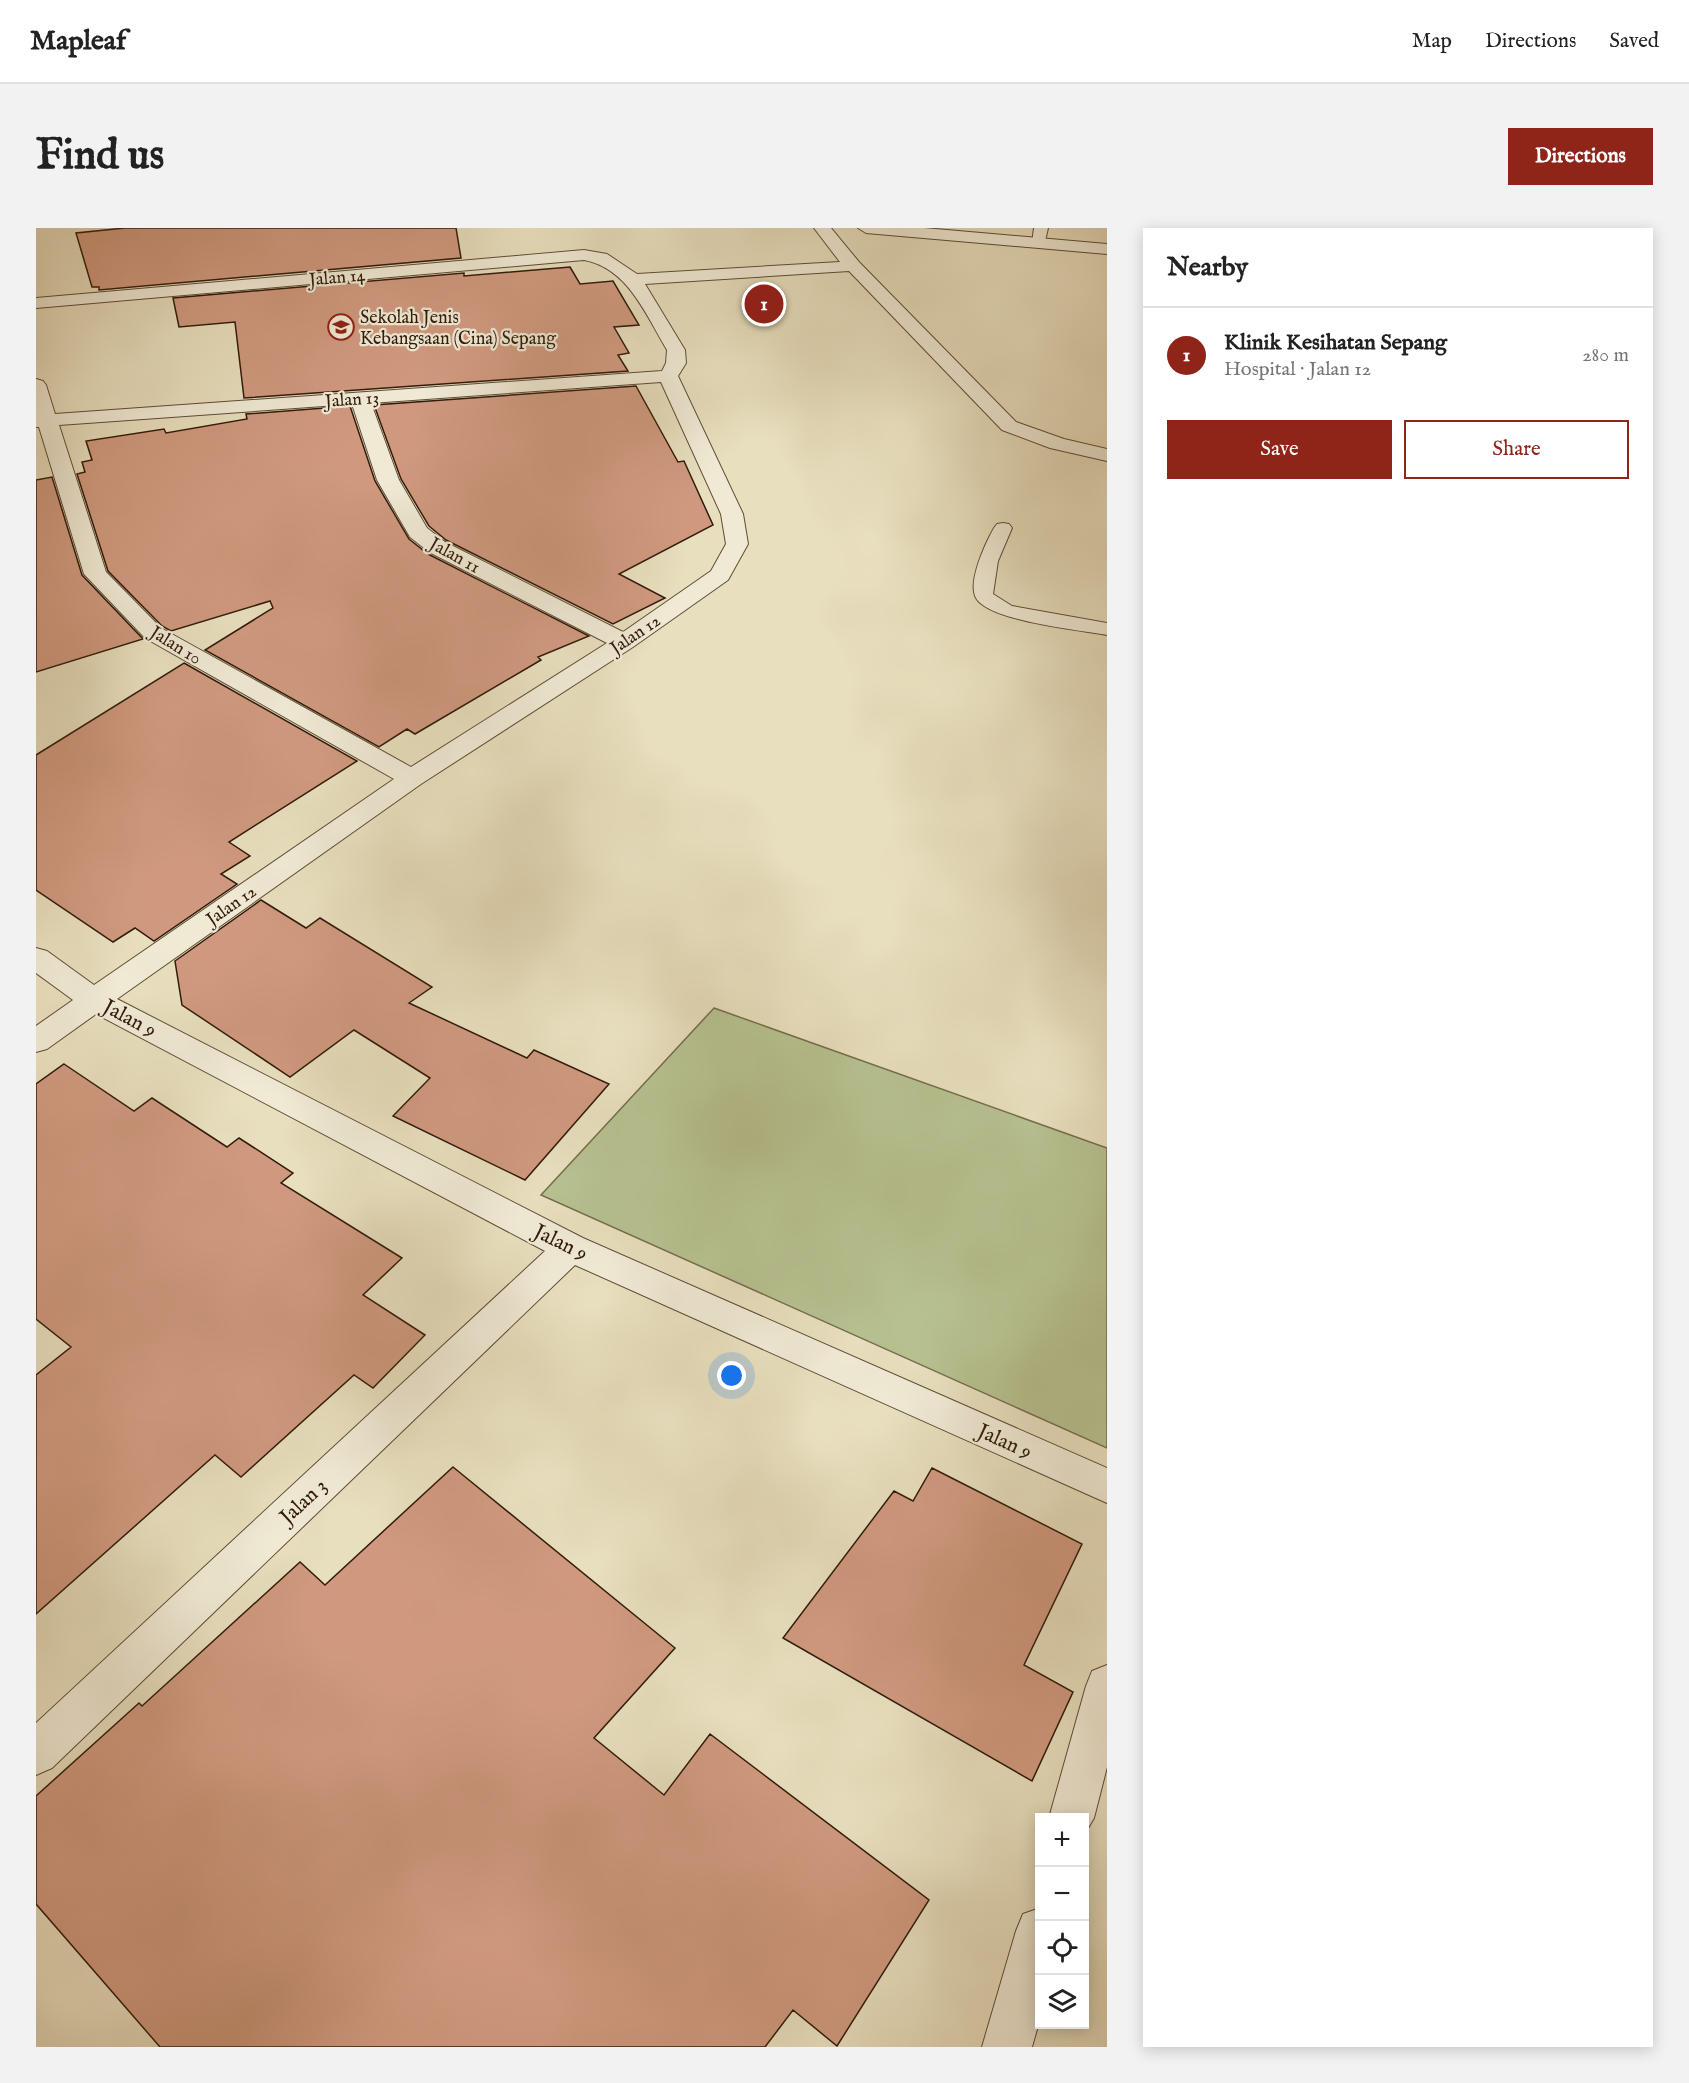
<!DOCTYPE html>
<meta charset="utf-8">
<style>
:root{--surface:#fff;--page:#f2f2f2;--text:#222;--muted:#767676;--line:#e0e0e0;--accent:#8f2418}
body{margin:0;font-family:"IM FELL English",serif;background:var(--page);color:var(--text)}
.controls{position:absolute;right:18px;bottom:18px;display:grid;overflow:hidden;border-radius:0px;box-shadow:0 3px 15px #0003}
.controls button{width:54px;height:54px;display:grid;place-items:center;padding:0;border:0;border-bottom:2px solid var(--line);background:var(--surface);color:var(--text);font:30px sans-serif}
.you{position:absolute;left:696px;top:1148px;width:21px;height:21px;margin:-15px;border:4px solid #fff;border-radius:50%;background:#1a73e8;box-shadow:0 0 0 9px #1a73e833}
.badge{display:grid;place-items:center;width:39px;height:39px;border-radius:50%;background:var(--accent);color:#fff;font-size:20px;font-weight:700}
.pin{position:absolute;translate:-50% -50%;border:3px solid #fff;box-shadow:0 2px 6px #0006}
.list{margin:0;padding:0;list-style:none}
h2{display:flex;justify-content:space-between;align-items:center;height:78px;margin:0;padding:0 24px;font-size:26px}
h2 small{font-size:20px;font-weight:400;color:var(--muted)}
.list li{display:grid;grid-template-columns:39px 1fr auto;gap:18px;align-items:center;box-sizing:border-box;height:96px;padding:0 24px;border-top:2px solid var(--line)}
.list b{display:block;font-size:22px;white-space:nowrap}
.list p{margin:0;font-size:20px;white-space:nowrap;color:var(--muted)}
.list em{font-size:20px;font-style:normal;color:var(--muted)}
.actions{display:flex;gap:12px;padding:18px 24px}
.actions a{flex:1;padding:14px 0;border:2px solid var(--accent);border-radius:0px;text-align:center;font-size:21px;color:var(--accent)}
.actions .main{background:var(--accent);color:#fff}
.icon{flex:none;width:33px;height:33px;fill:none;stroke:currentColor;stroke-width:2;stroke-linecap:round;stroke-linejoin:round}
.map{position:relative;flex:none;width:1071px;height:1819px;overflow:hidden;border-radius:0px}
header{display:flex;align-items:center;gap:36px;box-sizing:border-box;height:84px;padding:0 30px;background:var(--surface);border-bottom:2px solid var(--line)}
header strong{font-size:28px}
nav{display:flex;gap:33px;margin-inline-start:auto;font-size:21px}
.intro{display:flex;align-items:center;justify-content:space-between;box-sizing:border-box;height:144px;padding:0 36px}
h1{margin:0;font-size:42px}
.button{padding:15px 27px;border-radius:0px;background:var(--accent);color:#fff;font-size:21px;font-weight:700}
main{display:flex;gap:36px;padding:0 36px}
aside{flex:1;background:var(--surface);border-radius:0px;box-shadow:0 3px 15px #0003}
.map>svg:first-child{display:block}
.green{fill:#b7c190;stroke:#746e4d;stroke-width:1.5}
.building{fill:#d0997f;stroke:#311b0a;stroke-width:1.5}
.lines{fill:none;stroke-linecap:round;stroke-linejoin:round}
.service-casing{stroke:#5f4c37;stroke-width:2}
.minor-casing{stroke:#5f4c37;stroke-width:2}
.service{fill:#f0ead5;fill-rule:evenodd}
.minor{fill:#f0ead5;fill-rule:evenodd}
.labels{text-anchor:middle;stroke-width:4.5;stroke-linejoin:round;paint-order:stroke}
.far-street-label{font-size:18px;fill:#311b0a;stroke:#f0ead5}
.far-poi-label{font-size:18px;fill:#311b0a;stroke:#f0ead5;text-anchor:start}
.street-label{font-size:21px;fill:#311b0a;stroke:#f0ead5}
</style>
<header>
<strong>Mapleaf</strong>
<nav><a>Map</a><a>Directions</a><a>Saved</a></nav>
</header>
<div class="intro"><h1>Find us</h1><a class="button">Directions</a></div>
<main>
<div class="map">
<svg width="1071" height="1819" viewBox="0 0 1071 1819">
<rect width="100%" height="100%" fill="#e8dfbe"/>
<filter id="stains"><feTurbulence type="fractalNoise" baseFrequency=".00333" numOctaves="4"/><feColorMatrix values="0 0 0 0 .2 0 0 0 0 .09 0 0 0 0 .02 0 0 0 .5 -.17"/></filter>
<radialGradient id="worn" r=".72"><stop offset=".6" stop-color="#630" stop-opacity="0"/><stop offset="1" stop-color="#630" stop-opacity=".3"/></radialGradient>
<path class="green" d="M 678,780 L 1071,920 L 1071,1220 L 505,967 Z"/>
<path class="building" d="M 89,0 L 420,0 L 425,30 L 63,62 L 63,59 L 56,59 L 40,5 Z
M 534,39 L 544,56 L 577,53 L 603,97 L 578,99 L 593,125 L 582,127 L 592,143 L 208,170 L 199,94 L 143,99 L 137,70 L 428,45 L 428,48 Z
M 600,158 L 642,234 L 648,233 L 677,297 L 583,346 L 629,370 L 577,396 L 410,312 L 393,298 L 365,251 L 338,177 Z
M 314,178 L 339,253 L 373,311 L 392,326 L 553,408 L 502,429 L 505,432 L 379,506 L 371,501 L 343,519 L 169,422 L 237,380 L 234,373 L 135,403 L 126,398 L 72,343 L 41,246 L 49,244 L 46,234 L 56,232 L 50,213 L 128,201 L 130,205 L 211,191 L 210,186 Z
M 16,249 L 46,347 L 107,411 L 0,444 L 0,252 Z
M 148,435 L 321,533 L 193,614 L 214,628 L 185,646 L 201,656 L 118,713 L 99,700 L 77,714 L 0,662 L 0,527 Z
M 225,672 L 270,700 L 284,690 L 396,759 L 373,775 L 491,830 L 498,822 L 573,856 L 489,952 L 357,888 L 394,850 L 318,802 L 254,849 L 146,777 L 139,733 Z
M 28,836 L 98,883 L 116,870 L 191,919 L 203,910 L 257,945 L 245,955 L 366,1030 L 327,1067 L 389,1107 L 337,1160 L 318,1147 L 205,1249 L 179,1227 L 0,1386 L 0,1147 L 35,1119 L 0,1091 L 0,856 Z
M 417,1239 L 639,1420 L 558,1510 L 628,1567 L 674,1506 L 893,1672 L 801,1818 L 757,1782 L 729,1819 L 124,1819 L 0,1676 L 0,1568 L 103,1475 L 106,1478 L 264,1334 L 289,1357 Z
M 896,1240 L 1046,1316 L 988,1437 L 1037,1464 L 996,1553 L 747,1410 L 858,1263 L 877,1273 Z"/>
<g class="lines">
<g class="service-casing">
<path id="service" d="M 998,0 L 1012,0 L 1008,18 L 998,18 L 996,15 Z
M 967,295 L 973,296 L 976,300 L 962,333 L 957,366 L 976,378 L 1071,395 L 1071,407 C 1043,402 953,393 940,370 C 931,354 950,314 958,300 L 961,296 Z"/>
</g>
<g class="minor-casing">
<path id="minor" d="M 778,0 L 795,0 L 823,34 L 980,194 L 1028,211 L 1071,221 L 1071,233 L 1014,220 L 966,202 L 813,43 L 609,56 L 649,122 L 650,135 L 642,148 L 707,286 L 712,316 L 692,352 L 597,419 L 385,556 L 81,771 L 547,1010 L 1071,1240 L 1071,1275 L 539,1037 L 16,1540 L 0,1547 L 0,1495 L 509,1023 L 60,786 L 11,821 L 0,824 L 0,798 L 37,772 L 0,745 L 0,720 L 11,723 L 58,757 L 358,551 L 109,410 L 48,346 L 3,199 L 0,199 L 0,151 L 7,153 L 10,157 L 19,186 L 626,143 L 630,135 L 631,122 C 610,87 592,40 548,32 L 0,80 L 0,70 L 548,22 L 571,26 L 601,46 L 804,34 ZM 625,154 L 685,286 L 690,316 L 675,343 L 587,404 L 409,314 L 391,300 L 363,252 L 335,175 ZM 316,176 L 341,252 L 374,309 L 393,324 L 571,415 L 375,539 L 125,400 L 70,344 L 23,197 Z
M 822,0 L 888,0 L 1071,16 L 1071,26 L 830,5 Z
M 1071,1437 L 1071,1539 L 1058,1590 L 1048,1607 L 1048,1590 L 1013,1590 L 1050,1458 L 1056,1443 Z
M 1004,1680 L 1004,1791 L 996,1819 L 946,1819 L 980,1703 L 987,1686 Z"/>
</g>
<use href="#service" class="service"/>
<use href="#minor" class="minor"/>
</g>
<defs>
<g id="school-ring" transform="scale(1.35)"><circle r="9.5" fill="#f0ead5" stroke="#8f2418" stroke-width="1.5"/><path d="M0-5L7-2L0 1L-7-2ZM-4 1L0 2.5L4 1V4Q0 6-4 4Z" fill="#8f2418"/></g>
</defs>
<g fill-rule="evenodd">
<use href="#school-ring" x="305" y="99"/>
</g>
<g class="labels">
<g class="far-street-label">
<text transform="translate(301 49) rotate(-5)" y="6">Jalan 14</text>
<text transform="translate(316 171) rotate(-4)" y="6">Jalan 13</text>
<text transform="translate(419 327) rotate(29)" y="6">Jalan 11</text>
<text transform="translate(599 406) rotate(-34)" y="6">Jalan 12</text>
<text transform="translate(140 417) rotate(32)" y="6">Jalan 10</text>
<text transform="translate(195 677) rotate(-35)" y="6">Jalan 12</text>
</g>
<g class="far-poi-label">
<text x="324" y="95">Sekolah Jenis<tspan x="324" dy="21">Kebangsaan (Cina) Sepang</tspan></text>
</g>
<g class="street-label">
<text transform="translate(94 790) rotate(28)" y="7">Jalan 9</text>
<text transform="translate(525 1014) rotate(26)" y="7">Jalan 9</text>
<text transform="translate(969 1213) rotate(24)" y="7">Jalan 9</text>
<text transform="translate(267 1273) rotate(-43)" y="7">Jalan 3</text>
</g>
</g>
<rect width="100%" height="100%" filter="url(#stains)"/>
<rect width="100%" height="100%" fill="url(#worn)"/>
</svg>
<div class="controls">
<button>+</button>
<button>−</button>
<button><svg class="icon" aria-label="locate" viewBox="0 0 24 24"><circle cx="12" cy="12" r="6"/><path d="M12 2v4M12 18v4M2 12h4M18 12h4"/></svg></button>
<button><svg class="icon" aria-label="layers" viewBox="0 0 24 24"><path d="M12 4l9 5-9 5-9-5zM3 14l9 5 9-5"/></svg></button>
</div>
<div class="you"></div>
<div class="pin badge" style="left:728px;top:76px">1</div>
</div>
<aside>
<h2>Nearby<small></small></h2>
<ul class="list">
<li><span class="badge">1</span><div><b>Klinik Kesihatan Sepang</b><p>Hospital · Jalan 12</p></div><em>280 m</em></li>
</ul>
<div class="actions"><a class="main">Save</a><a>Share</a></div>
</aside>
</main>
